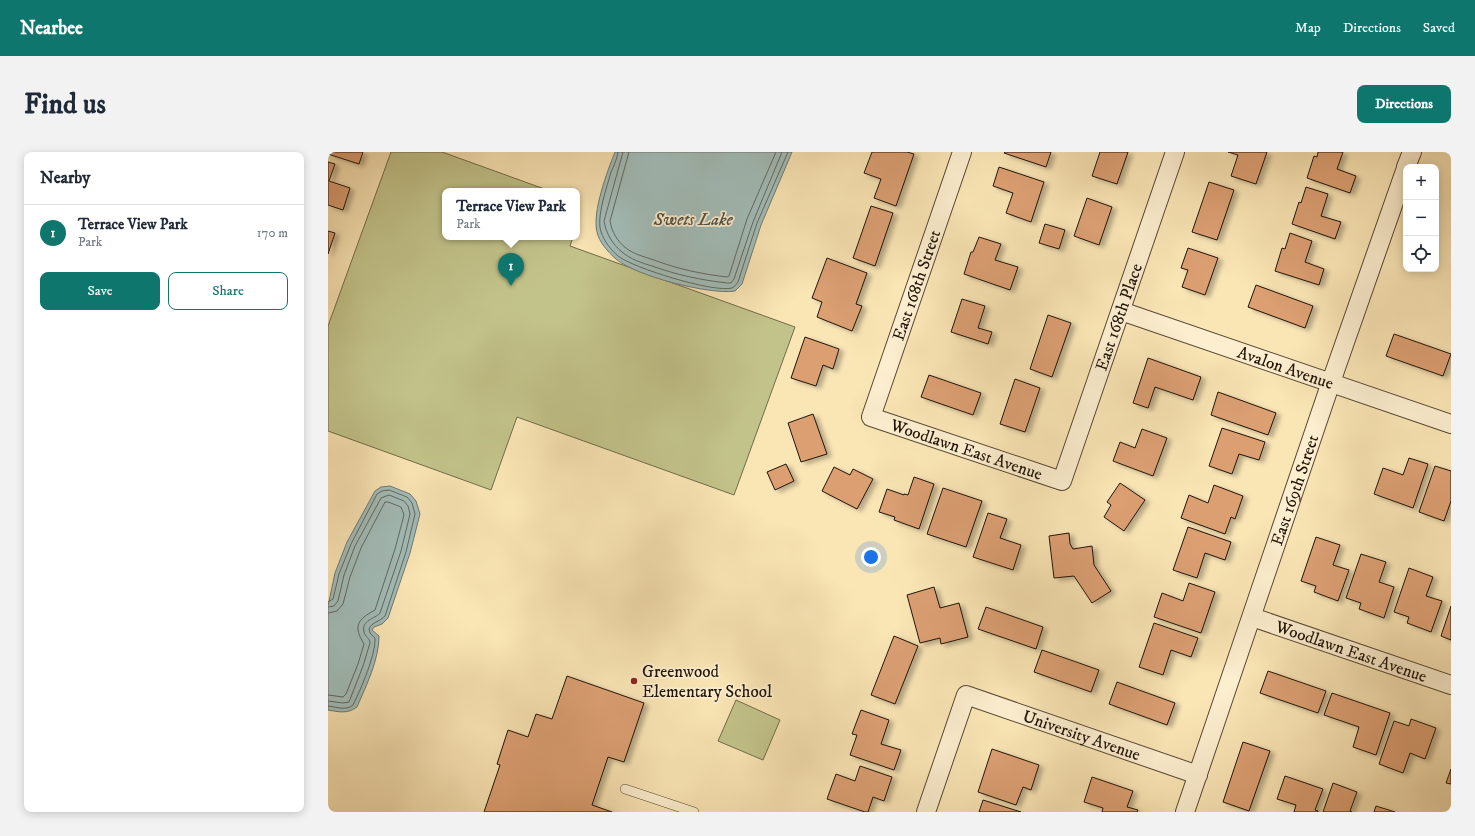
<!DOCTYPE html>
<meta charset="utf-8">
<style>
:root{--surface:#fff;--page:#f2f2f3;--text:#1f2937;--muted:#747a83;--line:#e0e1e3;--accent:#0f766e}
body{margin:0;font-family:"IM FELL DW Pica",serif;background:var(--page);color:var(--text)}
.controls{position:absolute;right:12px;top:12px;display:grid;overflow:hidden;border-radius:8px;box-shadow:0 2px 10px #0003}
.controls button{width:36px;height:36px;display:grid;place-items:center;padding:0;border:0;border-bottom:1px solid var(--line);background:var(--surface);color:var(--text);font:20px sans-serif}
.you{position:absolute;left:543px;top:405px;width:14px;height:14px;margin:-10px;border:3px solid #fff;border-radius:50%;background:#1a73e8;box-shadow:0 0 0 6px #1a73e833}
.badge{display:grid;place-items:center;width:26px;height:26px;border-radius:50%;background:var(--accent);color:#fff;font-size:13px;font-weight:700}
.pin{position:absolute;translate:-50% -33px;filter:drop-shadow(0 1px 2px #0008)}
.pin::after{content:'';position:absolute;top:21px;width:14px;height:12px;background:inherit;clip-path:polygon(0 0,100% 0,50% 100%)}
.popup{position:absolute;left:114px;top:36px;width:138px;height:52px;box-sizing:border-box;display:grid;place-content:center;border-radius:8px;background:var(--surface);filter:drop-shadow(0 1px 3px #0005);font-size:13px;white-space:nowrap;color:var(--muted)}
.popup b{font-size:15px;color:var(--text)}
.popup::after{content:'';position:absolute;left:50%;top:100%;margin-left:-8px;border:8px solid transparent;border-top-color:var(--surface)}
.list{margin:0;padding:0;list-style:none}
h2{display:flex;justify-content:space-between;align-items:center;height:52px;margin:0;padding:0 16px;font-size:17px}
h2 small{font-size:13px;font-weight:400;color:var(--muted)}
.list li{display:grid;grid-template-columns:26px 1fr auto;gap:12px;align-items:center;box-sizing:border-box;height:56px;padding:0 16px;border-top:1px solid var(--line)}
.list b{display:block;font-size:15px;white-space:nowrap}
.list p{margin:0;font-size:13px;white-space:nowrap;color:var(--muted)}
.list em{font-size:13px;font-style:normal;color:var(--muted)}
.actions{display:flex;gap:8px;padding:12px 16px}
.actions a{flex:1;padding:9px 0;border:1px solid var(--accent);border-radius:8px;text-align:center;font-size:14px;color:var(--accent)}
.actions .main{background:var(--accent);color:#fff}
.icon{flex:none;width:22px;height:22px;fill:none;stroke:currentColor;stroke-width:2;stroke-linecap:round;stroke-linejoin:round}
.map{position:relative;flex:none;width:1123px;height:660px;overflow:hidden;border-radius:8px}
header{display:flex;align-items:center;gap:24px;box-sizing:border-box;height:56px;padding:0 20px;background:var(--accent);color:#fff}
header strong{font-size:19px}
nav{display:flex;gap:22px;margin-inline-start:auto;font-size:14px}
.intro{display:flex;align-items:center;justify-content:space-between;box-sizing:border-box;height:96px;padding:0 24px}
h1{margin:0;font-size:28px}
.button{padding:10px 18px;border-radius:8px;background:var(--accent);color:#fff;font-size:14px;font-weight:700}
main{display:flex;gap:24px;padding:0 24px}
aside{flex:1;background:var(--surface);border-radius:8px;box-shadow:0 2px 10px #0003}
.map>svg:first-child{display:block}
.green{fill:#c2c38a;stroke:#716c49}
.water{fill:#a2bcb8;stroke:#6e7972}
.lines{fill:none;stroke-linecap:round;stroke-linejoin:round}
.shore{stroke:#616860;stroke-width:1}
.building{fill:#db9f72;stroke:#201408;filter:url(#shadow)}
.lane-casing{stroke:#564833;stroke-width:10}
.street-casing{stroke:#564833;stroke-width:20}
.lane{stroke:#fceecf;stroke-width:9}
.street{stroke:#fceecf;stroke-width:18}
.poi-dot{fill:#8f2418;stroke:#fceecf;stroke-width:1.5}
.labels{text-anchor:middle;stroke-width:3.5;stroke-linejoin:round;paint-order:stroke}
.street-label{font-size:17px;fill:#201408;stroke:#fceecf}
.poi-label{font-size:17px;fill:#201408;stroke:#fceecf;text-anchor:start}
.water-label{font-size:18px;font-style:italic;fill:#4e4f46;stroke:#fceecf}
</style>
<header>
<strong>Nearbee</strong>
<nav><a>Map</a><a>Directions</a><a>Saved</a></nav>
</header>
<div class="intro"><h1>Find us</h1><a class="button">Directions</a></div>
<main>
<aside>
<h2>Nearby<small></small></h2>
<ul class="list">
<li><span class="badge">1</span><div><b>Terrace View Park</b><p>Park</p></div><em>170 m</em></li>
</ul>
<div class="actions"><a class="main">Save</a><a>Share</a></div>
</aside>
<div class="map">
<svg width="1123" height="660" viewBox="0 0 1123 660">
<defs>
<filter id="shadow"><feDropShadow dx="4.5" dy="2.5" stdDeviation="2" flood-color="#0004"/></filter>
</defs>
<rect width="100%" height="100%" fill="#fae5b5"/>
<filter id="stains"><feTurbulence type="fractalNoise" baseFrequency=".005" numOctaves="4"/><feColorMatrix values="0 0 0 0 .2 0 0 0 0 .09 0 0 0 0 .02 0 0 0 .5 -.17"/></filter>
<radialGradient id="worn" r=".72"><stop offset=".6" stop-color="#630" stop-opacity="0"/><stop offset="1" stop-color="#630" stop-opacity=".3"/></radialGradient>
<path class="green" d="M 63,0 L 114,0 L 222,39 L 117,39 L 117,85 L 245,85 L 242,94 L 467,175 L 406,343 L 189,265 L 163,338 L 0,279 L 0,174 Z
M 408,548 L 452,568 L 435,608 L 390,589 Z"/>
<path class="water" d="M 287,0 L 464,0 L 433,73 L 414,132 L 407,139 C 381,143 308,124 288,107 C 280,100 271,90 269,80 C 264,60 279,20 287,0 Z
M 62,334 L 82,342 L 88,349 L 92,362 L 82,401 L 60,466 L 54,472 L 46,475 L 44,478 L 51,484 C 51,508 38,534 29,555 C 20,562 11,560 0,558 L 0,454 L 7,421 L 19,390 L 47,339 L 53,335 Z"/>
<g class="lines">
<path class="shore" d="M 290,0 C 289,7 286,14 283,20 C 279,35 268,65 273,80 C 276,89 283,98 290,104 C 305,116 386,141 404,136 C 407,135 408,132 410,130 L 429,71 L 460,0
M 295,0 L 276,69 C 278,81 284,92 294,100 C 302,107 314,111 324,114 C 349,123 373,128 399,131 L 403,131 L 406,127 L 425,70 L 454,0
M 301,0 L 282,69 C 284,80 289,89 298,96 C 305,102 317,105 326,108 C 350,117 373,122 399,125 L 401,124 L 419,67 L 448,0
M 0,450 L 5,447 L 11,422 L 23,392 L 49,342 L 54,339 L 61,338 L 79,345 L 84,351 L 87,362 L 78,400 L 57,464 C 51,470 44,470 41,477 L 42,481 L 47,486 C 48,502 33,537 25,553 C 18,559 9,555 0,554
M 0,455 L 6,454 L 10,449 L 16,423 L 27,394 L 53,346 L 61,343 L 76,349 L 80,354 L 82,362 L 73,399 L 52,461 C 47,467 33,468 36,480 C 37,485 42,486 42,491 L 35,514 L 21,550 L 15,551 L 0,549
M 0,461 L 9,459 L 15,452 L 22,425 L 33,396 L 57,350 L 60,350 L 73,355 L 76,363 L 67,397 L 47,458 C 29,468 25,474 36,492 L 30,512 L 18,542 L 15,545 L 0,543"/>
</g>
<path class="building" d="M 0,0 L 35,0 L 31,12 L 0,2 Z
M 544,0 L 579,0 L 586,2 L 568,54 L 546,46 L 553,27 L 536,21 Z
M 677,0 L 723,0 L 718,15 L 676,1 Z
M 772,0 L 800,0 L 789,32 L 764,24 Z
M 900,0 L 939,0 L 928,32 L 903,24 L 910,3 Z
M 990,0 L 1015,0 L 1009,17 L 1028,24 L 1022,41 L 979,26 L 986,4 L 989,5 Z
M 0,10 L 7,12 L 1,29 L 22,36 L 15,58 L 0,53 Z
M 671,15 L 716,30 L 703,70 L 678,61 L 685,41 L 665,34 Z
M 881,30 L 906,38 L 889,88 L 864,80 Z
M 978,35 L 1000,42 L 993,64 L 1013,70 L 1007,87 L 964,72 L 971,50 L 973,51 Z
M 759,46 L 784,55 L 771,93 L 746,84 Z
M 543,54 L 565,61 L 547,114 L 525,106 Z
M 717,72 L 737,78 L 731,97 L 711,91 Z
M 0,79 L 7,81 L 0,102 Z
M 962,81 L 984,89 L 977,110 L 996,117 L 991,133 L 947,119 L 954,96 L 957,97 Z
M 651,85 L 673,92 L 667,108 L 690,115 L 682,138 L 636,122 L 643,100 L 645,100 Z
M 860,96 L 890,106 L 877,143 L 854,135 L 860,118 L 853,116 Z
M 499,106 L 539,121 L 528,152 L 534,154 L 524,179 L 489,165 L 494,150 L 484,146 Z
M 928,133 L 985,154 L 977,176 L 920,155 Z
M 634,147 L 657,154 L 650,176 L 664,180 L 660,192 L 623,180 Z
M 720,163 L 743,171 L 724,225 L 702,217 Z
M 1066,182 L 1123,202 L 1115,224 L 1058,204 Z
M 477,185 L 511,197 L 505,217 L 495,213 L 488,234 L 463,226 Z
M 820,206 L 873,225 L 865,248 L 827,235 L 820,256 L 805,251 Z
M 601,223 L 653,241 L 645,263 L 593,245 Z
M 687,227 L 712,236 L 697,280 L 672,272 Z
M 890,240 L 948,261 L 940,283 L 883,263 Z
M 485,262 L 499,302 L 473,310 L 460,271 Z
M 894,276 L 937,290 L 931,308 L 911,302 L 904,322 L 881,314 Z
M 814,277 L 839,286 L 825,324 L 785,309 L 792,290 L 807,296 Z
M 1081,306 L 1100,312 L 1085,356 L 1046,342 L 1055,316 L 1075,323 Z
M 458,312 L 466,329 L 447,338 L 439,320 Z
M 1107,314 L 1123,319 L 1123,349 L 1116,369 L 1091,360 Z
M 506,315 L 522,323 L 525,317 L 545,327 L 529,357 L 494,339 Z
M 586,325 L 606,332 L 591,377 L 566,368 L 567,365 L 551,360 L 559,337 L 576,343 L 576,342 L 580,343 Z
M 792,331 L 817,348 L 796,379 L 776,365 L 783,353 L 779,350 Z
M 886,333 L 915,344 L 907,367 L 903,365 L 897,382 L 853,366 L 861,343 L 880,351 Z
M 615,336 L 654,349 L 638,395 L 599,382 Z
M 660,361 L 679,367 L 672,386 L 693,393 L 685,418 L 645,405 Z
M 860,375 L 903,390 L 897,408 L 877,401 L 869,426 L 845,418 Z
M 741,381 L 742,392 L 745,397 L 764,394 L 766,413 L 783,439 L 764,451 L 746,424 L 726,426 L 721,384 Z
M 988,385 L 1012,393 L 1005,413 L 1021,418 L 1010,449 L 986,440 L 988,434 L 973,429 Z
M 1033,402 L 1058,410 L 1051,430 L 1066,435 L 1056,466 L 1031,457 L 1033,451 L 1018,446 Z
M 1081,416 L 1105,425 L 1098,444 L 1114,449 L 1103,480 L 1079,471 L 1081,465 L 1066,460 Z
M 861,431 L 887,440 L 873,481 L 826,465 L 834,441 L 855,449 Z
M 606,435 L 612,456 L 631,451 L 640,485 L 613,492 L 612,486 L 592,491 L 579,443 Z
M 1123,454 L 1123,488 L 1113,484 Z
M 658,455 L 715,475 L 708,497 L 650,477 Z
M 826,471 L 870,486 L 863,505 L 843,498 L 835,523 L 811,515 Z
M 566,484 L 590,494 L 567,552 L 543,543 Z
M 714,498 L 771,518 L 763,540 L 706,520 Z
M 940,519 L 998,539 L 990,561 L 932,541 Z
M 239,524 L 316,551 L 296,610 L 280,605 L 264,653 L 284,660 L 156,660 L 172,613 L 169,612 L 180,578 L 200,585 L 208,562 L 224,567 Z
M 789,530 L 847,551 L 839,573 L 781,552 Z
M 1004,541 L 1062,561 L 1048,603 L 1025,595 L 1031,575 L 996,563 Z
M 533,558 L 561,568 L 553,592 L 573,598 L 566,618 L 522,603 L 529,583 L 524,582 Z
M 1083,567 L 1108,576 L 1097,607 L 1082,601 L 1075,621 L 1051,612 L 1066,569 L 1081,574 Z
M 915,590 L 942,599 L 921,659 L 895,650 Z
M 664,597 L 711,613 L 703,638 L 695,635 L 688,653 L 650,640 Z
M 532,614 L 564,625 L 556,649 L 545,645 L 540,660 L 537,660 L 499,647 L 508,622 L 527,629 Z
M 1123,617 L 1123,632 L 1118,631 Z
M 957,624 L 995,637 L 987,658 L 990,659 L 990,660 L 966,660 L 968,653 L 949,647 Z
M 764,625 L 805,639 L 799,655 L 810,658 L 809,660 L 774,660 L 775,656 L 756,650 Z
M 1005,631 L 1029,640 L 1022,659 L 1024,660 L 995,660 Z
M 655,648 L 693,660 L 651,660 Z
M 1048,654 L 1067,660 L 1046,660 Z"/>
<g class="lines">
<g class="lane-casing">
<path id="lane" d="M 297,637 L 366,660"/>
</g>
<g class="street-casing">
<g id="street">
<path id="s1" d="M 634,0 L 543,265 L 734,329 L 847,0"/>
<path d="M 1078,15 L 1084,0"/>
<path id="s2" d="M 793,159 L 1123,272"/>
<path id="s3" d="M 924,465 L 1123,533"/>
<path id="s4" d="M 598,660 L 638,543 L 870,623"/>
<path id="s5" d="M 857,660 L 1003,230 L 1078,16"/>
</g>
</g>
<use href="#lane" class="lane"/>
<use href="#street" class="street"/>
</g>
<circle class="poi-dot" cx="306" cy="529" r="4"/>
<g class="labels">
<g class="street-label">
<text transform="translate(588 133) rotate(-71)" y="6">East 168th Street</text>
<text dy="6" stroke="none"><textPath href="#s1" startOffset="655">East 168th Place</textPath></text>
<text dy="6" stroke="none"><textPath href="#s2" startOffset="174">Avalon Avenue</textPath></text>
<text dy="6" stroke="none"><textPath href="#s1" startOffset="381">Woodlawn East Avenue</textPath></text>
<text dy="6" stroke="none"><textPath href="#s5" startOffset="340">East 169th Street</textPath></text>
<text dy="6" stroke="none"><textPath href="#s3" startOffset="105">Woodlawn East Avenue</textPath></text>
<text dy="6" stroke="none"><textPath href="#s4" startOffset="246">University Avenue</textPath></text>
</g>
<g class="poi-label">
<text x="314" y="525">Greenwood<tspan x="314" dy="20">Elementary School</tspan></text>
</g>
<g class="water-label">
<text x="365" y="73">Swets Lake</text>
</g>
</g>
<rect width="100%" height="100%" filter="url(#stains)"/>
<rect width="100%" height="100%" fill="url(#worn)"/>
</svg>
<div class="controls">
<button>+</button>
<button>−</button>
<button><svg class="icon" aria-label="locate" viewBox="0 0 24 24"><circle cx="12" cy="12" r="6"/><path d="M12 2v4M12 18v4M2 12h4M18 12h4"/></svg></button>
</div>
<div class="you"></div>
<div class="pin badge" style="left:183px;top:134px">1</div>
<div class="popup"><b>Terrace View Park</b>Park</div>
</div>
</main>
